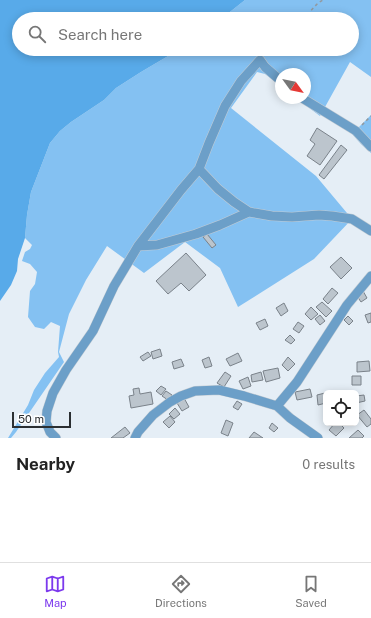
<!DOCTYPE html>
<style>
:root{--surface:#fff;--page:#f6f6f6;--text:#222;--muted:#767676;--line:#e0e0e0;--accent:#7c3aed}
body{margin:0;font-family:"Public Sans",sans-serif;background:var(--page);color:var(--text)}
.controls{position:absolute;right:12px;bottom:12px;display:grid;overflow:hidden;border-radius:6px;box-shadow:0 2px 10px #0003}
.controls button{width:36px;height:36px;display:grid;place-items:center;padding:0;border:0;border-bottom:1px solid var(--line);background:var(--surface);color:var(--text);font:20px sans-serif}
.compass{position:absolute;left:275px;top:68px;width:36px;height:36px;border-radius:50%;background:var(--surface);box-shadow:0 2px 10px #0003;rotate:123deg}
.scale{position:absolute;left:12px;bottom:10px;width:59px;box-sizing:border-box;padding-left:4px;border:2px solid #2b2f32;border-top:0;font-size:11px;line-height:14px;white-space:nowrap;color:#2b2f32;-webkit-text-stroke:3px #fff;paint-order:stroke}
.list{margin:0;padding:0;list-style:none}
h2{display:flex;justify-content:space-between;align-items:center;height:52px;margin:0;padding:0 16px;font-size:17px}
h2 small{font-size:13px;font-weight:400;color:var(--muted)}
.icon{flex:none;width:22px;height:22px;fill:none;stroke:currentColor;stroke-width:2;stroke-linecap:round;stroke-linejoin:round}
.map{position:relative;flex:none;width:371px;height:438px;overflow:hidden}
.search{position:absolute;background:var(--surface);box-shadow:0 2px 10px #0003;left:12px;right:12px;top:12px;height:44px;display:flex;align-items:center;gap:10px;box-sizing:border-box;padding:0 14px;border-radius:22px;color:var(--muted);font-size:15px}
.sheet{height:124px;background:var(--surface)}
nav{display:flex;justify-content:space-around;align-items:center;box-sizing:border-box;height:56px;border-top:1px solid var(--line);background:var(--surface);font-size:11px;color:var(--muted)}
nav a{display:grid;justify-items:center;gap:2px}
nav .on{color:var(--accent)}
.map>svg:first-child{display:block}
.green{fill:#84c1f2}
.water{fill:#58aae9}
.building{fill:#bcc5cd;stroke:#7a828a}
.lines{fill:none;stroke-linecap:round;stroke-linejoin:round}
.street-casing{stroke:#c4ccd3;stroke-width:10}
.path{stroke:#92999f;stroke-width:1.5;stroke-dasharray:3 3;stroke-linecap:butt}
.street{stroke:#6c9fc8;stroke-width:9}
</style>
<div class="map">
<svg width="371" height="438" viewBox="0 0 371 438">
<rect width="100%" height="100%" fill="#e5eef6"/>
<path class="green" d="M 245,0 L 371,0 L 371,77 L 350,62 L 320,116 L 296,98 L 305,98 L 305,74 L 281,74 L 281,86 L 265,74 L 257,72 L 231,108 L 316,176 L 352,219 L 314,259 L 238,307 L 220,268 L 185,242 L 144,273 L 107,246 L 86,280 L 69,314 L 59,352 L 64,362 L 16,432 L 11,438 L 8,438 L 28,405 L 34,390 L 45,373 L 59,357 L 58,352 L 60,326 L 51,322 L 44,329 L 35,327 L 28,317 L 30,291 L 35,284 L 37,272 L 30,264 L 22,261 L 25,252 L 30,249 L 32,245 L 25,238 L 27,215 L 31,192 L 50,143 L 60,131 L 71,122 L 104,100 L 116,88 L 141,72 L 180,49 L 352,49 L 352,19 L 221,19 Z
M 371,115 L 371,153 L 361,144 L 352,134 Z"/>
<path class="water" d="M 0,0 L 245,0 L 221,19 L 19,19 L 19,49 L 180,49 L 141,72 L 116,88 L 104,100 L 71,122 L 60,131 L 50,143 L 31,192 L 27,215 L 25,238 L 18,259 L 17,271 L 11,285 L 0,301 Z"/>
<path class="building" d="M 317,128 L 337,141 L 320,165 L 307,156 L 315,144 L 310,140 Z
M 341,145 L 347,150 L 324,179 L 319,175 Z
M 207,234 L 216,245 L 212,248 L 203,237 Z
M 186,253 L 206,275 L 189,291 L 181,283 L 168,294 L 156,281 Z
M 341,257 L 352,268 L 341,279 L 330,267 Z
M 332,288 L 338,293 L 328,304 L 323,299 Z
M 363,291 L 367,298 L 361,302 L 357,296 Z
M 322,302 L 332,311 L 326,317 L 316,307 Z
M 284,303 L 288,311 L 281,316 L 276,308 Z
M 311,307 L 318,314 L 311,320 L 305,314 Z
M 371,313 L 371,322 L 368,323 L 365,315 Z
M 320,315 L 325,321 L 320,325 L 315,319 Z
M 348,316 L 353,321 L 349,325 L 344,320 Z
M 265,319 L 268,326 L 260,330 L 256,323 Z
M 298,322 L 304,326 L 299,333 L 293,329 Z
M 290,335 L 295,340 L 291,344 L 285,340 Z
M 160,349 L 162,356 L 153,359 L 151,352 Z
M 148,352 L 151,356 L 143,361 L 140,357 Z
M 238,353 L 242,361 L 230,366 L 226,359 Z
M 209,357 L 212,366 L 205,368 L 202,360 Z
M 288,357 L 295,364 L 288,371 L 282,365 Z
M 181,359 L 184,366 L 174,369 L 172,362 Z
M 369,361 L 370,371 L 357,372 L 357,362 Z
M 278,368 L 280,378 L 266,382 L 263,371 Z
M 225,372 L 231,376 L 224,387 L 217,383 Z
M 261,372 L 263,380 L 252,382 L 251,375 Z
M 352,376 L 361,376 L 361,385 L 352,385 Z
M 248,377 L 251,386 L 243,389 L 239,381 Z
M 161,386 L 166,389 L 161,395 L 156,391 Z
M 139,388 L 140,394 L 151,392 L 153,404 L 131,408 L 129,396 L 134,395 L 133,389 Z
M 310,389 L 312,397 L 297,400 L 295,392 Z
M 166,391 L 172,395 L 168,400 L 162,396 Z
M 325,393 L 326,403 L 318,405 L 317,395 Z
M 364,395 L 365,401 L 356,403 L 356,396 Z
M 184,398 L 189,407 L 182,411 L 177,403 Z
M 237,401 L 242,404 L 238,410 L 233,407 Z
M 175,408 L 180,414 L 174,419 L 169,414 Z
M 364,410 L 371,419 L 371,424 L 367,427 L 357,415 Z
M 170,416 L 175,422 L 169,428 L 163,422 Z
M 226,420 L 233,423 L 228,436 L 221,433 Z
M 272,423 L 278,428 L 274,432 L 269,428 Z
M 335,423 L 339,423 L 344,428 L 336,436 L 329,430 Z
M 125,427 L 130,433 L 123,438 L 111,438 Z
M 358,430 L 364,436 L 362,438 L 349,438 Z
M 254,432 L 263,438 L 249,438 Z"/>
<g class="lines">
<g class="street-casing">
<path id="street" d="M 302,98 L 356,131 L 371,147
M 199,169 L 218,189 L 234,202 L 249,212 L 272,216 L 292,217 L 319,215 L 332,216 L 352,219 L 371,231
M 138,246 L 157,245 L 196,234 L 220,225 L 249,212
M 277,406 L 297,382 L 347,305 L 371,276
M 56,438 L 50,432 L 46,422 L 47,411 L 53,393 L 66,370 L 93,331 L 114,286 L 138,246 L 181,190 L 199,169 L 209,143 L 225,106 L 241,81 L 260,60 L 265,67 L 281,81
M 135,438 L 138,432 L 153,415 L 170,402 L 181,396 L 195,391 L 219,390 L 244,396 L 277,406 L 290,418 L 318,438"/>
</g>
<path class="path" d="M 303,19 L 318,3 L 323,0
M 266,55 L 272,49
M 362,125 L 371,116"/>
<use href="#street" class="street"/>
</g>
</svg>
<div class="controls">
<button><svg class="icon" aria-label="locate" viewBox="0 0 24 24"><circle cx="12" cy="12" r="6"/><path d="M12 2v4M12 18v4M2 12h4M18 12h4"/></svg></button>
</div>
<svg class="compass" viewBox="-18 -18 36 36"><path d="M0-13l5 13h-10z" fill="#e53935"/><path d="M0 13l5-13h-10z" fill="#767676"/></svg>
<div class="scale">50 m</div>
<div class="search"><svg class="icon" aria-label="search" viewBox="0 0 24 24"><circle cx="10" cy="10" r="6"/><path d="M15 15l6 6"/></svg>Search here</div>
</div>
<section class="sheet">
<h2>Nearby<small>0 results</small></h2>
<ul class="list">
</ul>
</section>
<nav>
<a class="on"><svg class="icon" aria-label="map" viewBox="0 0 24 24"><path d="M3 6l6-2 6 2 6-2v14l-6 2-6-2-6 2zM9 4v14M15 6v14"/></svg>Map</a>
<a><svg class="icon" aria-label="directions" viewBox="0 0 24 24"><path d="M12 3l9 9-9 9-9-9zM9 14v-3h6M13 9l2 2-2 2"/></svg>Directions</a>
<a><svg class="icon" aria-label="saved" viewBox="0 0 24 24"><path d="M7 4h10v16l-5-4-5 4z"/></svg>Saved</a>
</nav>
